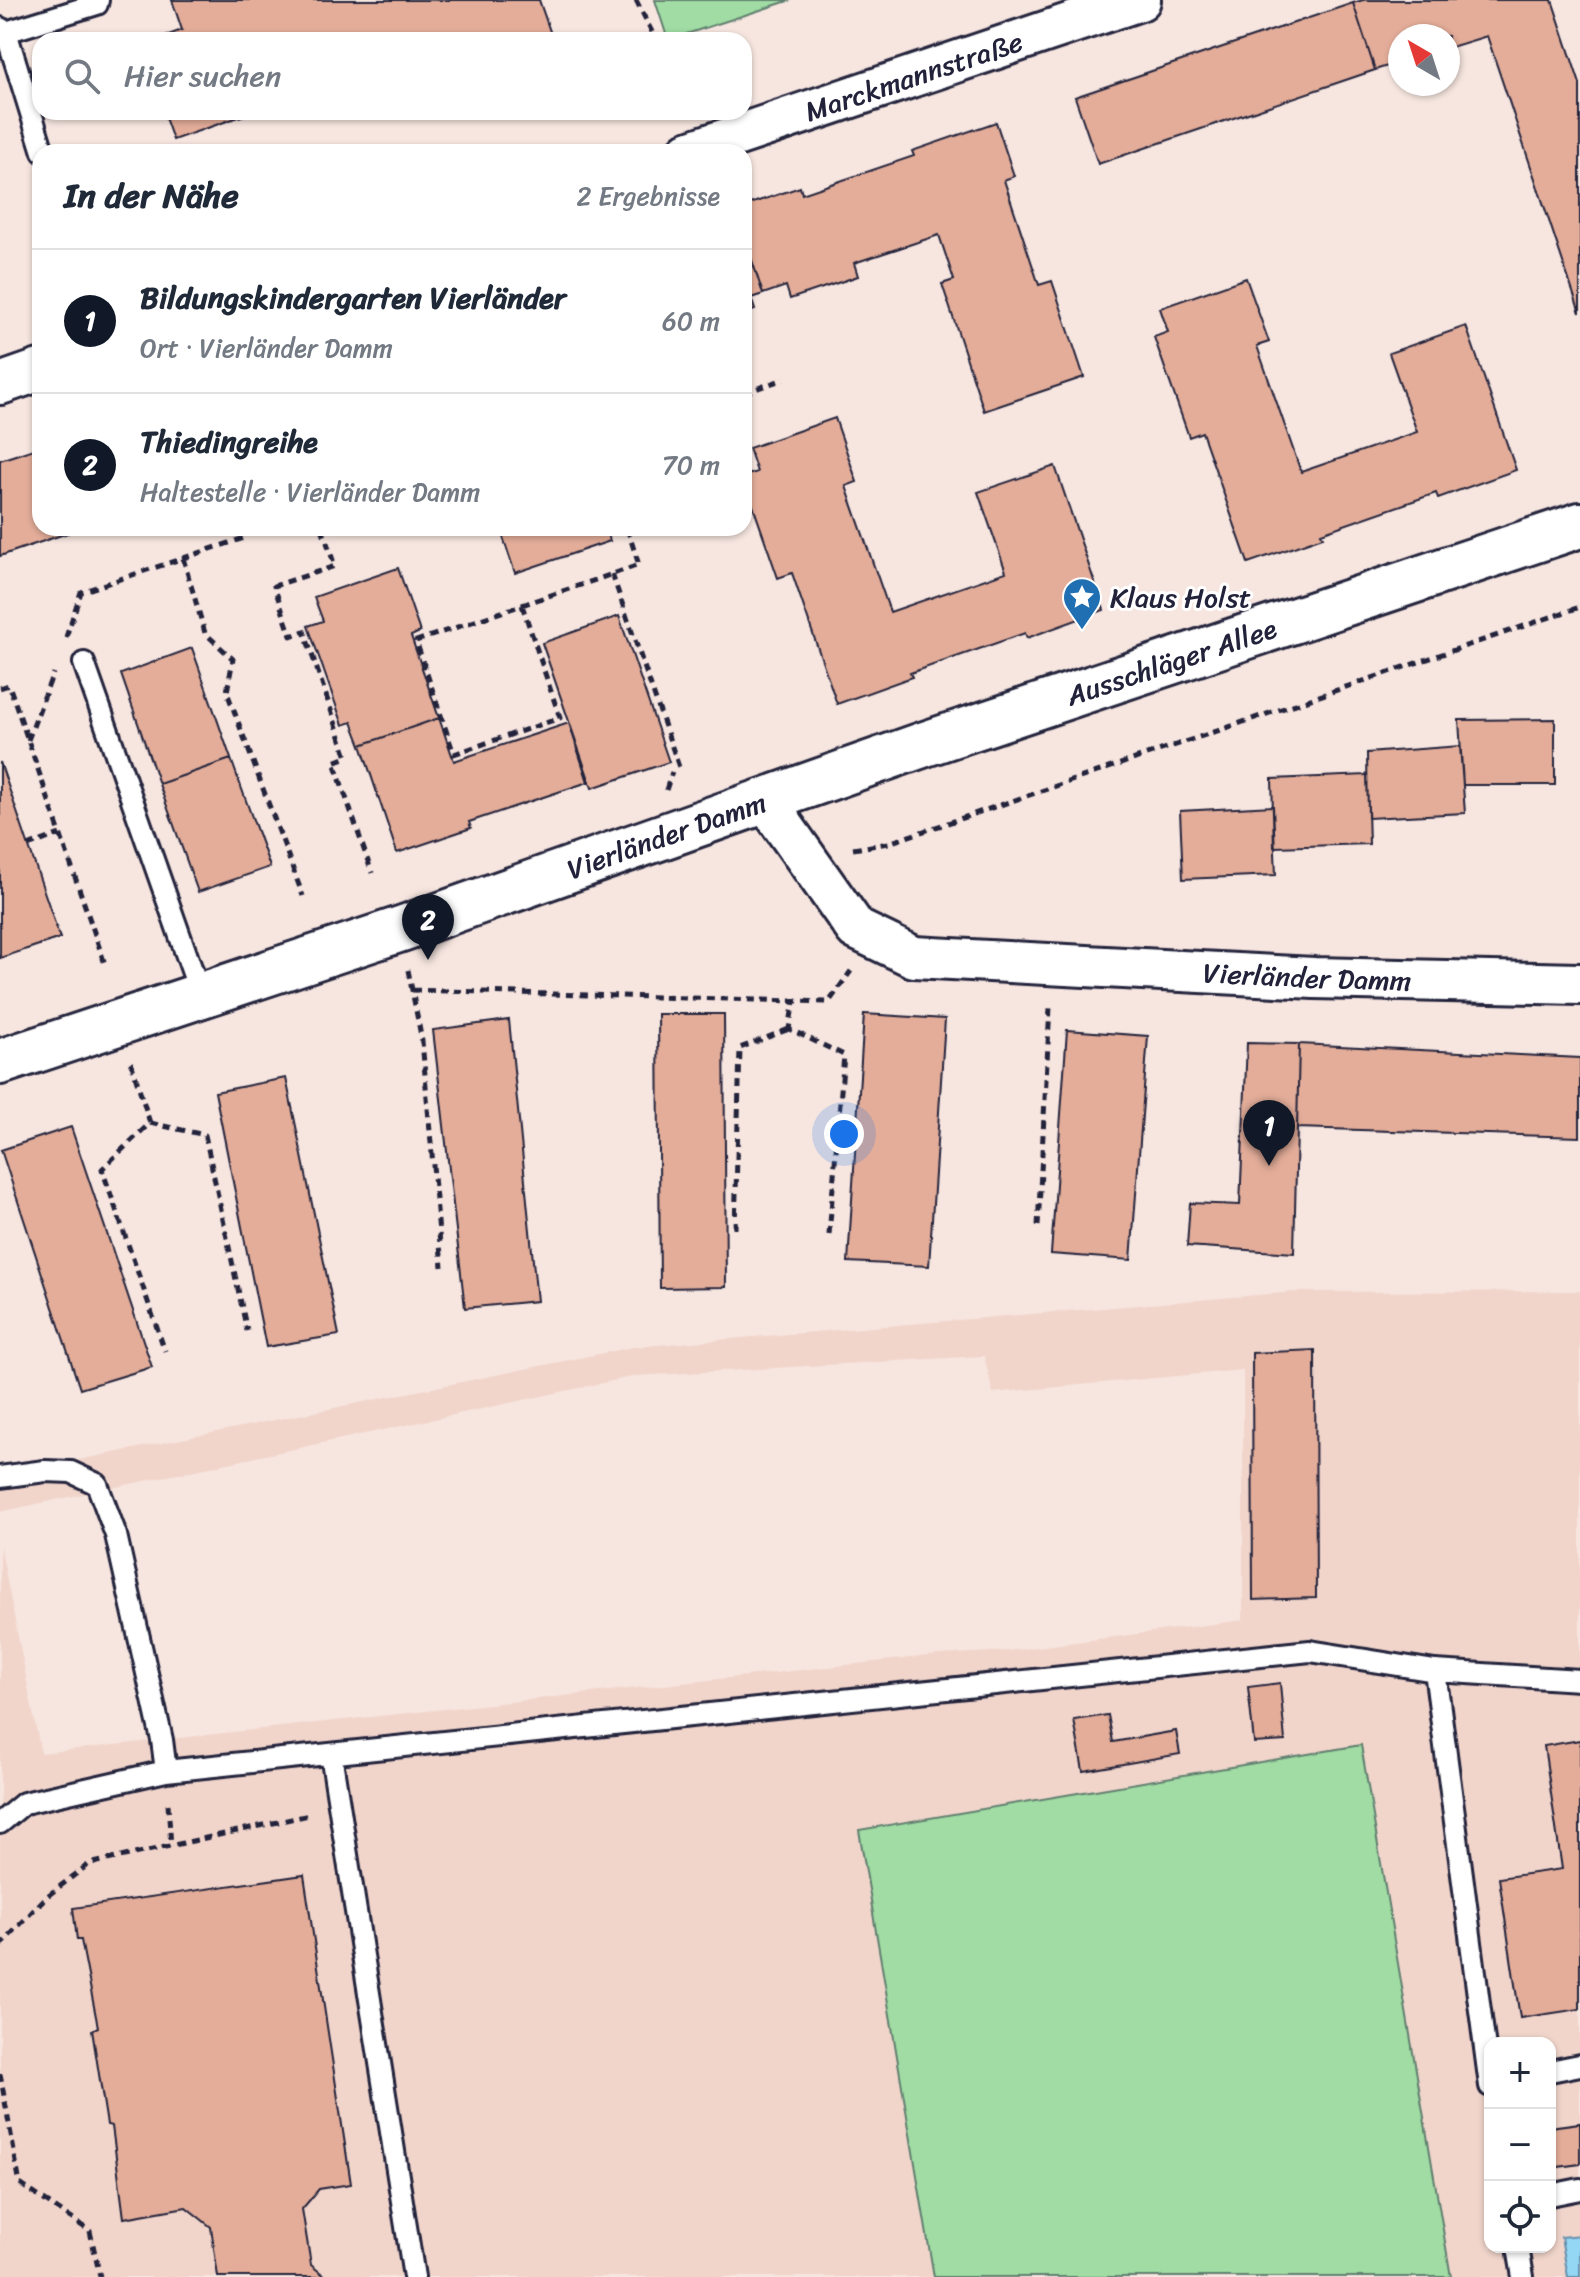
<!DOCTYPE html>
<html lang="de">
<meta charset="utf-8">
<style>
:root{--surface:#fff;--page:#f6f6f7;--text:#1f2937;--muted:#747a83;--line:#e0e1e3;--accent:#111827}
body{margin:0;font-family:Sriracha,sans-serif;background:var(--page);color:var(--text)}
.controls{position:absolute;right:24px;bottom:24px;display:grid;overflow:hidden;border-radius:16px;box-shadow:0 2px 6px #0004}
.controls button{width:72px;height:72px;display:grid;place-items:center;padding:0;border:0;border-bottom:2px solid var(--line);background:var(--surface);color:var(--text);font:40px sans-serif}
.compass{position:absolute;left:1388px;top:24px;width:72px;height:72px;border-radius:50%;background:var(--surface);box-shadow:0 2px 6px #0004;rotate:321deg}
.you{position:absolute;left:844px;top:1134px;width:28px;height:28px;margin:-20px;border:6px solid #fff;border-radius:50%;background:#1a73e8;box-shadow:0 0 0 12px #1a73e833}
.badge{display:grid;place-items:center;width:52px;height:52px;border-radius:50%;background:var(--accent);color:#fff;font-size:26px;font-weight:700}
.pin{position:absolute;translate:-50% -66px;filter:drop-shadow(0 2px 4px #0008)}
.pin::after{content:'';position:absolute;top:42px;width:28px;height:24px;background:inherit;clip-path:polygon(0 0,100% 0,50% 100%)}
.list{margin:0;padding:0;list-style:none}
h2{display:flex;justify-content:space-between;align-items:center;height:104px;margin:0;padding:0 32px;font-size:34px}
h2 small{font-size:26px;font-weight:400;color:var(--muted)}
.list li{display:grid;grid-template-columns:52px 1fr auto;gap:24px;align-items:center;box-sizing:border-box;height:144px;padding:0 32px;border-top:2px solid var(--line)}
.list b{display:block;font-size:30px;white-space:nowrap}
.list p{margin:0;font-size:26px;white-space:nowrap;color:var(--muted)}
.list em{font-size:26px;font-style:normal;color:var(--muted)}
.icon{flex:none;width:44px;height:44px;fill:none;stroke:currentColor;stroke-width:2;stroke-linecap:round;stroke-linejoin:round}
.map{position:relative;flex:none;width:1580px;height:2277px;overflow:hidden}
.search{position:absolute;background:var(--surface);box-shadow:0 2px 6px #0004;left:32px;top:32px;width:720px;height:88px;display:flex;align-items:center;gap:20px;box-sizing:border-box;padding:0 28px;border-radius:24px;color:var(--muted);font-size:30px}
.panel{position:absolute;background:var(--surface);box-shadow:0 2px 6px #0004;left:32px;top:144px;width:720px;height:392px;border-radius:24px}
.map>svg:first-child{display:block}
.built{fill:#f1d5cb;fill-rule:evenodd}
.green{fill:#a0dca3;stroke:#617f6f;stroke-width:2}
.water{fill:#93d7f5;stroke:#668fab;stroke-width:2}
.building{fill:#e3ad99;stroke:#22223b;stroke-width:2}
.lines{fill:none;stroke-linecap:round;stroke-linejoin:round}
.lane-casing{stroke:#22223b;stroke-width:26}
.street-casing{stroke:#22223b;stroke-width:46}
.secondary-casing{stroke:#22223b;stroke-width:50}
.path{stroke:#22223b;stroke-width:5;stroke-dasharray:8 6;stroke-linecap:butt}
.lane{stroke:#fff;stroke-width:20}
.street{stroke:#fff;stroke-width:40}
.secondary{stroke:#fff;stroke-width:44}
.labels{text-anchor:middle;stroke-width:6;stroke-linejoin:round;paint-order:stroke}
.street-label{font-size:28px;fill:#22223b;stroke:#fff}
.poi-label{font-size:28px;fill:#22223b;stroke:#fff;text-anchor:start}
</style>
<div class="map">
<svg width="1580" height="2277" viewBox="0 0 1580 2277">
<rect width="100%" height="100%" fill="#f7e6e0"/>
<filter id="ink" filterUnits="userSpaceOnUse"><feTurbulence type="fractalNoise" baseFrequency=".0125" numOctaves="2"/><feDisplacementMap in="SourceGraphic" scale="16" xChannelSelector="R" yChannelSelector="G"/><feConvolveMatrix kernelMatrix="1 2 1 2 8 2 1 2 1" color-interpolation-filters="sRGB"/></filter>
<g filter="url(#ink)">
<path class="built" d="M 1580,1291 L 1580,2277 L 1451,2277 L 1360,1745 L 859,1830 L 934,2277 L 0,2277 L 0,1545 L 41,1753 L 937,1655 L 1007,1651 L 1243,1620 L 1243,1370 L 993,1393 L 984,1356 L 636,1376 L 0,1512 L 0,1476 L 633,1347 L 1294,1292 ZM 1490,2043 L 1550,2043 L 1550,2247 L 1490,2247 Z"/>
<path class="green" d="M 655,0 L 791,0 L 668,40 Z
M 1361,1745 L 1451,2277 L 934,2277 L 859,1830 Z"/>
<path class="water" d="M 1580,2235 L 1580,2277 L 1568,2277 L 1561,2237 Z"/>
<path class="building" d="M 172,0 L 539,0 L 553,40 L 155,40 L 182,30 Z
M 1363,0 L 1552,0 L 1580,84 L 1580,313 L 1487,36 L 1448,48 L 1448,36 L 1400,36 L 1400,62 L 1375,70 L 1353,3 Z
M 1353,3 L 1375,70 L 1098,164 L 1075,97 Z
M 163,112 L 253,112 L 173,140 Z
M 996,122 L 1014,176 L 1004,180 L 1039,285 L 1052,281 L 1084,377 L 984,411 L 942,284 L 954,280 L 939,235 L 854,263 L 858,276 L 790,299 L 786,286 L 763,294 L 744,236 L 744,206 L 800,187 L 802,194 L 914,156 L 912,151 Z
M 744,236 L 763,294 L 751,298 L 755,310 L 744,314 Z
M 1246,278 L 1269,342 L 1257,346 L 1301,472 L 1417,432 L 1389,353 L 1466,326 L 1516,470 L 1438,498 L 1436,493 L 1321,533 L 1323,537 L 1248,563 L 1202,432 L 1189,437 L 1154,337 L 1168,332 L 1160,308 Z
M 835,418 L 857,482 L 846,486 L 890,612 L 1006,572 L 978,492 L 1055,466 L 1104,610 L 1027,638 L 1025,633 L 910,673 L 912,677 L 837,704 L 792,573 L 778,578 L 744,480 L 744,476 L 757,472 L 749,448 Z
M 40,447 L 40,528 L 82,528 L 0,556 L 0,460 Z
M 500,528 L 606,528 L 610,541 L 515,573 Z
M 398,568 L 420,632 L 411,636 L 439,718 L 361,745 L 352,722 L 343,725 L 308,626 L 323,621 L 314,597 Z
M 619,616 L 669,762 L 592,788 L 542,643 Z
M 192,648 L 231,759 L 159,784 L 121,674 Z
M 439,718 L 454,761 L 569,723 L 588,782 L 469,822 L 471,828 L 397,853 L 361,745 Z
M 1555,719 L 1555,785 L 1463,785 L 1459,720 Z
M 1460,746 L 1465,813 L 1368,818 L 1367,753 Z
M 231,759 L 270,867 L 198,892 L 159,784 Z
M 0,762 L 60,938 L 0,958 Z
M 1367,775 L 1369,844 L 1274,847 L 1272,779 Z
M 1273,806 L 1276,875 L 1183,879 L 1180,811 Z
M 658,1014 L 724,1014 L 726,1287 L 660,1288 Z
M 864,1014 L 945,1019 L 929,1266 L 848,1262 Z
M 509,1020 L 537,1301 L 465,1308 L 433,1030 Z
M 1067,1030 L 1148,1036 L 1131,1260 L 1051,1254 Z
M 1247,1043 L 1299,1044 L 1294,1253 L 1187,1246 L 1190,1203 L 1240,1205 Z
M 1299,1044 L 1580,1058 L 1580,1137 L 1297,1128 Z
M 286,1078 L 339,1335 L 266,1347 L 215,1092 Z
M 71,1127 L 152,1367 L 80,1389 L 1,1150 Z
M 1315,1350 L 1316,1598 L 1253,1600 L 1252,1353 Z
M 1280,1683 L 1285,1741 L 1254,1743 L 1248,1687 Z
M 1108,1715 L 1113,1742 L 1176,1731 L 1180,1754 L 1083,1771 L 1074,1720 Z
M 1580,1740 L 1580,2009 L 1520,2018 L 1499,1878 L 1562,1869 L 1544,1746 Z
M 304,1875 L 351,2184 L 319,2189 L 302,2209 L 311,2265 L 326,2277 L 218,2277 L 211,2227 L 186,2207 L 124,2218 L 112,2126 L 107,2125 L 92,2030 L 98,2027 L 81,1940 L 77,1940 L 73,1908 Z
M 1580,2123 L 1580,2164 L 1550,2168 L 1550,2127 Z"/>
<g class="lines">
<g class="lane-casing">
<path id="lane" d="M 0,28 L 6,32 L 43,152
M 6,32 L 97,4 L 98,0
M 84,663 L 201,996
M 0,1477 L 45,1471 L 71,1472 L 97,1484 L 116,1535 L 162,1740 L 166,1771
M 1435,1671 L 1490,2086
M 331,1754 L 414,2277
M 0,1823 L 24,1803 L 166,1771 L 1310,1651 L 1435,1671 L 1580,1680
M 1550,2071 L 1580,2065
M 1550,2195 L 1580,2189
M 1518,2247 L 1523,2277"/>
</g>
<g class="street-casing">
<g id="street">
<path id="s1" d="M 688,152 L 1140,0"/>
<path d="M 0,384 L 40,370"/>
<path id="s2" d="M 765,800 L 856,929 L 914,957 L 1314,978 L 1580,984"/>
</g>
</g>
<g class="secondary-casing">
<g id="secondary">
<path id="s3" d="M 0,1062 L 401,929 L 925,744 L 1580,525"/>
</g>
</g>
<path class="path" d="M 636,0 L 656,40
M 744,393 L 784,379
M 322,528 L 335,566 L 274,586 L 291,636 L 304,631 L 347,757 L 334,762 L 372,873
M 183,558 L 205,633 L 233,659 L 227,692 L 303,896
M 612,574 L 680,770
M 522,605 L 560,718 L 454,754 L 416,641 Z
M 522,605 L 639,565 L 627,528
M 66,637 L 81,592 L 247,537 L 245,532 L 256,528
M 0,688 L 9,685 L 105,964
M 28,740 L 53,673
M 666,790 L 672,772
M 28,846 L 60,834
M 853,849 L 889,843 L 1580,607
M 408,970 L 422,1041 L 442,1267
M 412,990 L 794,1001
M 131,1062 L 150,1123 L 102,1169 L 165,1351
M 150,1123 L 205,1135 L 247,1331
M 1038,1226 L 1050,1007
M 735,1229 L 740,1048 L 789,1029
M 829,1235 L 844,1055 L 789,1029 L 794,1001 L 829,1002 L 851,971
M 168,1804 L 171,1846
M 0,1946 L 46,1897 L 89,1864 L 309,1815
M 0,2074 L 20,2184 L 90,2231 L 100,2277"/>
<use href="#lane" class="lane"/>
<use href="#street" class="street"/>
<use href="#secondary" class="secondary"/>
</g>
</g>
<defs>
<g id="sight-pin" transform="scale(2)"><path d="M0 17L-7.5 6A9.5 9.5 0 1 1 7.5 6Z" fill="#1f6fb2" stroke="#fff"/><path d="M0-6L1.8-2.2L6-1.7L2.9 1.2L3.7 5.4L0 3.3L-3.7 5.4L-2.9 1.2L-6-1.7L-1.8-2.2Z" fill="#fff"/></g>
</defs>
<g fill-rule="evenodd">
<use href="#sight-pin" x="1082" y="597"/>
</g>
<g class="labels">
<g class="street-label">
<text dy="10" stroke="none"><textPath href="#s1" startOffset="238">Marckmannstraße</textPath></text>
<text dy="10" stroke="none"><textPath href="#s3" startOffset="1238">Ausschläger Allee</textPath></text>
<text dy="10" stroke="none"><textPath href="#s3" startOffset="704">Vierländer Damm</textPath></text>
<text dy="10" stroke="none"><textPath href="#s2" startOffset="616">Vierländer Damm</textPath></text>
</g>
<g class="poi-label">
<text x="1110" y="607">Klaus Holst</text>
</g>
</g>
</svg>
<div class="controls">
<button>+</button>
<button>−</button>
<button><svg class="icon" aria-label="locate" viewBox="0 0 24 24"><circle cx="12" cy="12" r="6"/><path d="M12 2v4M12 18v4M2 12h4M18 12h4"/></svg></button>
</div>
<svg class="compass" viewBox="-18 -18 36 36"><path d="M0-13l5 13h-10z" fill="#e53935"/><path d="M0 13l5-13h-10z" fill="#747a83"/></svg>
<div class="you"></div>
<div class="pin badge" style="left:1269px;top:1166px">1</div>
<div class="pin badge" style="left:428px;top:960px">2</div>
<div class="search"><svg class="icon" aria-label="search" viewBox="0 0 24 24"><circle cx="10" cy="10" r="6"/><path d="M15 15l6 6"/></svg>Hier suchen</div>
<section class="panel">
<h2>In der Nähe<small>2 Ergebnisse</small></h2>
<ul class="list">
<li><span class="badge">1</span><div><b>Bildungskindergarten Vierländer</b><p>Ort · Vierländer Damm</p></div><em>60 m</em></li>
<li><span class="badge">2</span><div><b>Thiedingreihe</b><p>Haltestelle · Vierländer Damm</p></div><em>70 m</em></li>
</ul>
</section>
</div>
